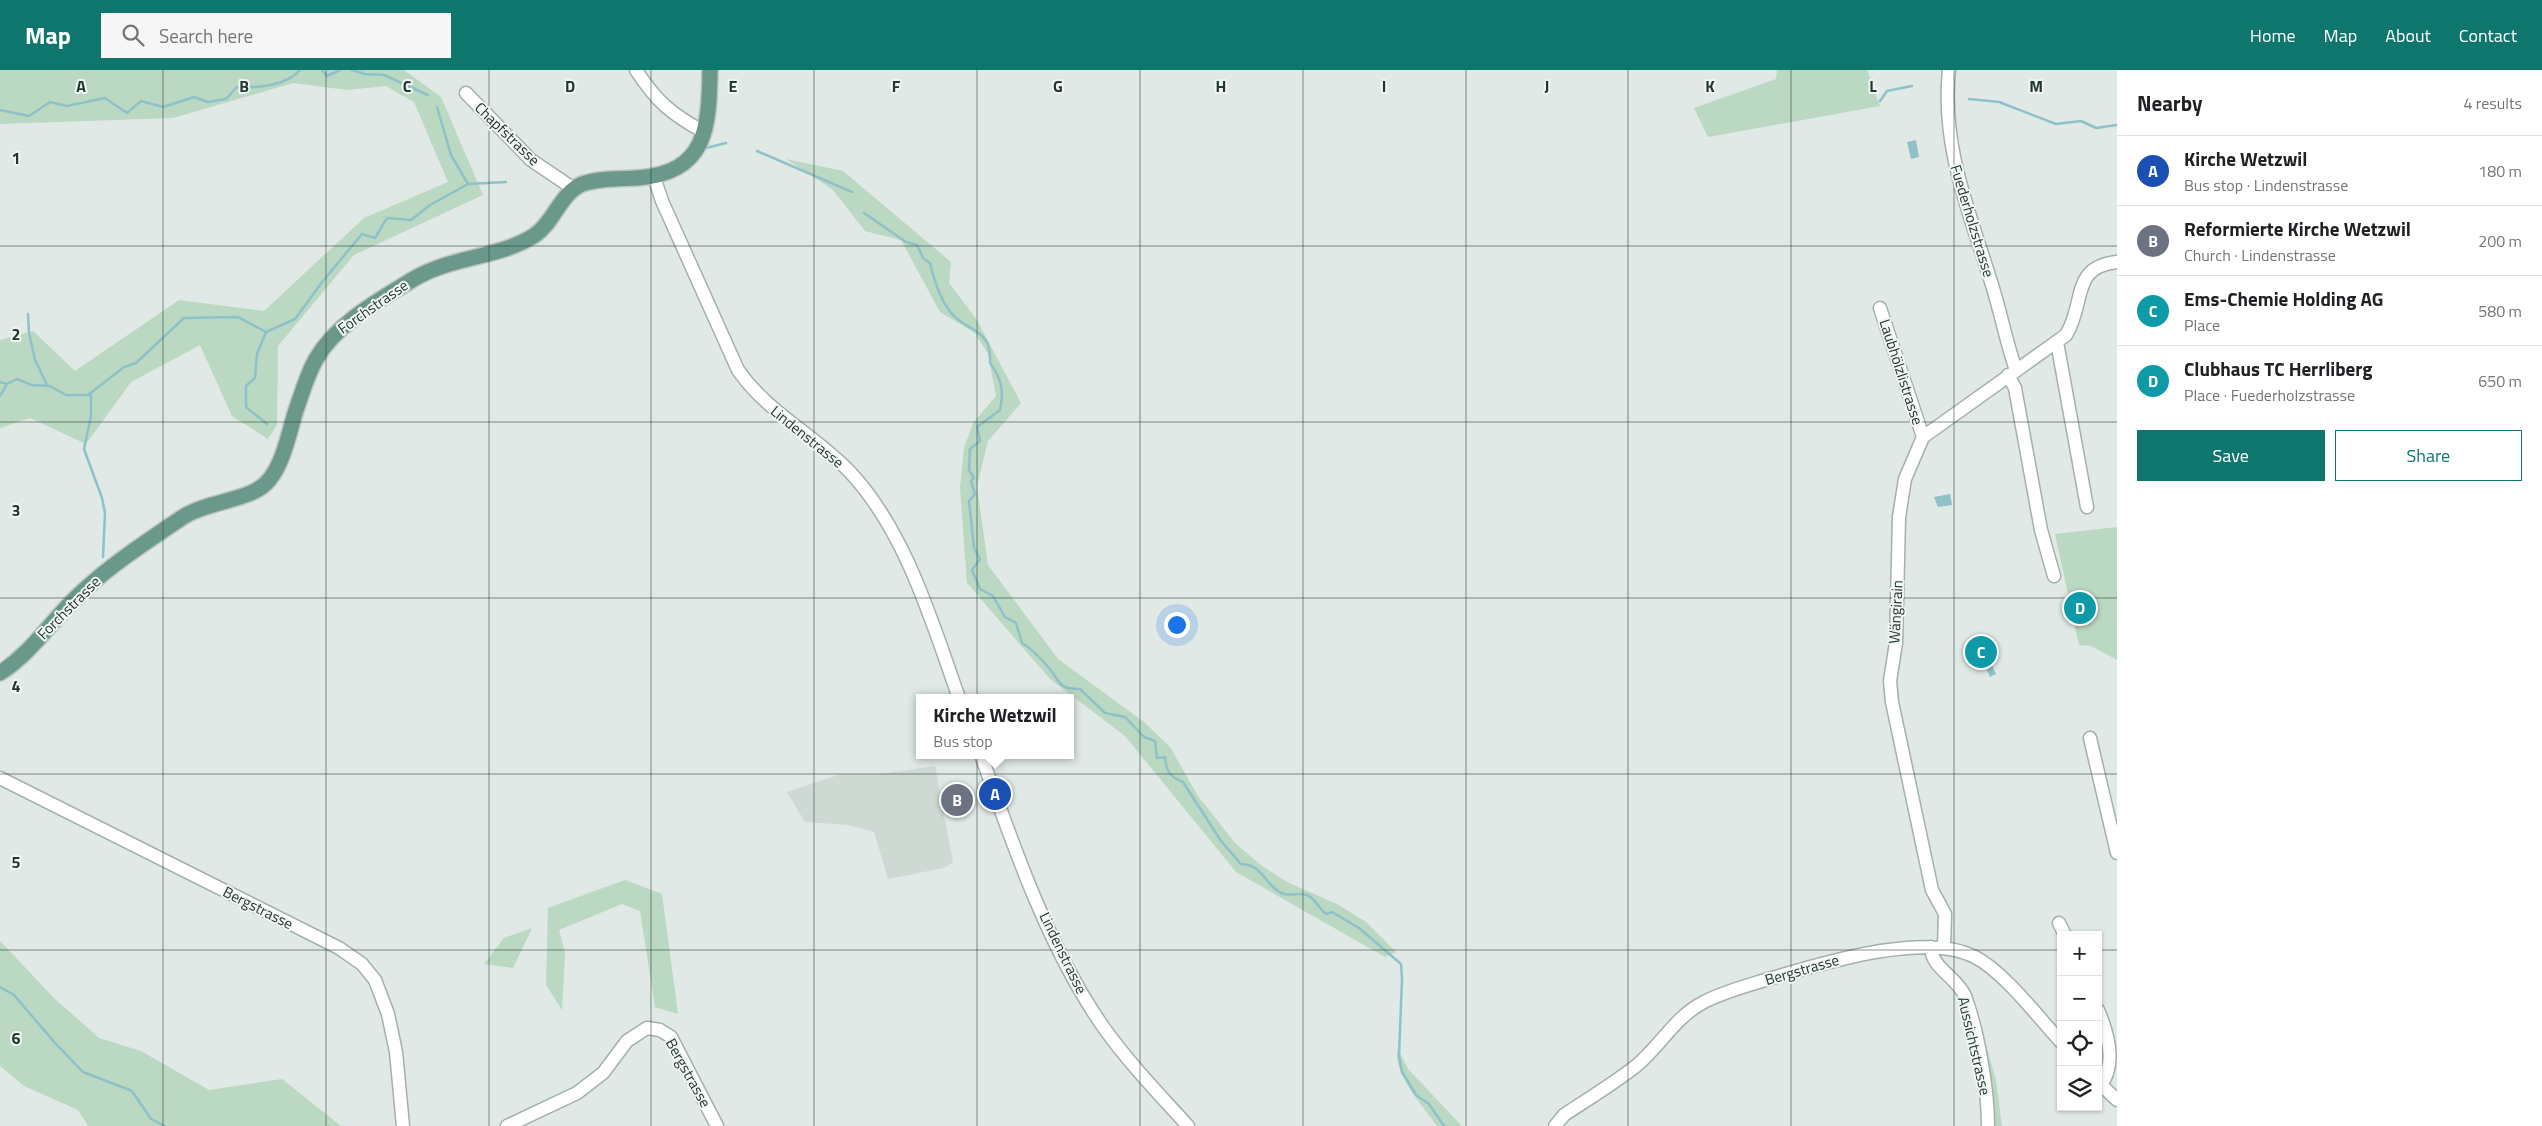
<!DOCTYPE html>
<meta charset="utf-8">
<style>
:root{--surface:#fff;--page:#f6f6f6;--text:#202124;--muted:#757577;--line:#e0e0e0;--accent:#0f766e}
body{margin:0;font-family:"Titillium Web",sans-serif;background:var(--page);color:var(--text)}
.controls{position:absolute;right:15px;bottom:15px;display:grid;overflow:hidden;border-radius:0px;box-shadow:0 1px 4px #0004}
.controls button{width:45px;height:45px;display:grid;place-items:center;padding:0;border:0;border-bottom:1px solid var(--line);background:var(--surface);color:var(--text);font:25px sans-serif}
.you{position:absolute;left:1176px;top:554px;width:18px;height:18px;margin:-12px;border:4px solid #fff;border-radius:50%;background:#1a73e8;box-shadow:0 0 0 8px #1a73e833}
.badge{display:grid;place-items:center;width:32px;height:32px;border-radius:50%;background:var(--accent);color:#fff;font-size:16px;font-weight:700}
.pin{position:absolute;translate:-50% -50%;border:2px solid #fff;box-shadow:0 1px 5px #0006}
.popup{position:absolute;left:916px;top:624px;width:158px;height:65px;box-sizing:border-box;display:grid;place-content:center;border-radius:0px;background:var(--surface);filter:drop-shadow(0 1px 4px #0005);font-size:16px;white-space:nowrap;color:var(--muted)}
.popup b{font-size:19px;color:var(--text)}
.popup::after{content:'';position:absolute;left:50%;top:100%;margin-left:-10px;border:10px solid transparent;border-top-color:var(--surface)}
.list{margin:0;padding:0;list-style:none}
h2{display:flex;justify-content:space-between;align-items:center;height:65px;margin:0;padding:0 20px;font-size:21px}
h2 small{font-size:16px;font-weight:400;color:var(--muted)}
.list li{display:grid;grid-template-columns:32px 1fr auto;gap:15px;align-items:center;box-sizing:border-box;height:70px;padding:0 20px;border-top:1px solid var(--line)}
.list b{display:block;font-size:19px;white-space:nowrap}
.list p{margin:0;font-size:16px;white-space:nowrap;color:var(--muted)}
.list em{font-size:16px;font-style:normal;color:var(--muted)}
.actions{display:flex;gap:10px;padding:15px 20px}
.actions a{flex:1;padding:11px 0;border:1px solid var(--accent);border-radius:0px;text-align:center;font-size:18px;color:var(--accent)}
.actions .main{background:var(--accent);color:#fff}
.icon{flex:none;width:28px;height:28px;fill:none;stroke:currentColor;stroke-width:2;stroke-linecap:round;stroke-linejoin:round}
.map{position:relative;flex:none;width:2117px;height:1056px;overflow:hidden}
header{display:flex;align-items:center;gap:30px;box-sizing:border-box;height:70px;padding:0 25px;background:var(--accent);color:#fff}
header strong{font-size:24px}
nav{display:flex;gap:28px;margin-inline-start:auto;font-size:18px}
.search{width:350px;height:45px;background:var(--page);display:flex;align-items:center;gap:12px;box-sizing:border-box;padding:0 18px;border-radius:0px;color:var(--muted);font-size:19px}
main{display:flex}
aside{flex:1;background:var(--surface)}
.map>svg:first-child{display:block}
.built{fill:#cfd9d4}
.green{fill:#bbd8c2}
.water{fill:#8ec1c8}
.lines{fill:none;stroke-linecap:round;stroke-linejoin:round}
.stream{stroke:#8ec1c8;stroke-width:2.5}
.minor-casing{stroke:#a4b0ab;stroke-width:15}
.major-casing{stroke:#bdc3c1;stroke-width:18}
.minor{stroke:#fff;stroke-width:12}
.major{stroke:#6a998c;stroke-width:15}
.grid{fill:none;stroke:#233731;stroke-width:1;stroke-opacity:0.55}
.labels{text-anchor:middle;stroke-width:4;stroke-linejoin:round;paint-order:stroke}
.street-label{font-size:15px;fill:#233731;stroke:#f0f6f3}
.grid-label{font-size:16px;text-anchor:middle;font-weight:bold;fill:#233731;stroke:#f0f6f3;stroke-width:4;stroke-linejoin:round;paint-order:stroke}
</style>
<header>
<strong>Map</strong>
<div class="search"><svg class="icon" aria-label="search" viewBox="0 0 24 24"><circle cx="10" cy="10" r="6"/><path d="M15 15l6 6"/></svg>Search here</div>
<nav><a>Home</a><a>Map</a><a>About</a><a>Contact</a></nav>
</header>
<main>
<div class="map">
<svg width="2117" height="1056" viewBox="0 0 2117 1056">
<rect width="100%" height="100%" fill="#e0e9e5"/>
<path class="built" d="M 935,696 L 953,792 L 944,798 L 888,809 L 874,762 L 848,755 L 805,752 L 787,722 L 841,704 L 880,704 Z"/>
<path class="green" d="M 0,0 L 404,0 L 441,27 L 483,125 L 354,185 L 278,276 L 277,355 L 268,369 L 232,346 L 200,275 L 131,312 L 86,374 L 30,348 L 0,358 L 0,270 L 33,261 L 75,301 L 179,230 L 264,241 L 364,148 L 448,112 L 414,32 L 386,16 L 347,20 L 293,13 L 173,48 L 0,54 Z
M 1777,0 L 1867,0 L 1880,36 L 1708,67 L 1694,38 L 1776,9 Z
M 786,89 L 843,101 L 951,192 L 949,213 L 977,250 L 1021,333 L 988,371 L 977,416 L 988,495 L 1058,589 L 1144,652 L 1170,677 L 1198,726 L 1235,773 L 1262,796 L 1289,813 L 1337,834 L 1366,852 L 1396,882 L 1385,887 L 1236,802 L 1125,666 L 1050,609 L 967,513 L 960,418 L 964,378 L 973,353 L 996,326 L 988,284 L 975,263 L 940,242 L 901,170 L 865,161 L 833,120 Z
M 2117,457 L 2117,590 L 2091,576 L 2079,575 L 2055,464 Z
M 625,810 L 662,824 L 678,944 L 655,937 L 640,841 L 622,834 L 559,860 L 565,883 L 562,940 L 546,915 L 548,838 Z
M 532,858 L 513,898 L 484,894 L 504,868 Z
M 0,871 L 55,929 L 99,968 L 141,981 L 209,1020 L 282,1009 L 341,1056 L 88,1056 L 78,1040 L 24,1016 L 0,996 Z
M 1967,920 L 1974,933 L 1996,1010 L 2002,1056 L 1992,1056 Z
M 1398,979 L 1408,999 L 1462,1056 L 1437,1056 C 1424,1038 1391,1001 1398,979 Z"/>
<path class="water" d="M 1916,70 L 1919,87 L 1911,89 L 1907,72 Z
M 1950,424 L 1952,435 L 1938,437 L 1934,427 Z
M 1984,578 L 1996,604 L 1990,607 L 1978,580 Z"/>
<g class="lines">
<path class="stream" d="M 322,0 L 327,6 L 340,0
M 352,0 L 365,4 L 384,5 L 428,25
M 1969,29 L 1999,32 L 2056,54 L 2081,51 L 2096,58 L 2117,55
M 1880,31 L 1887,21 L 1912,16
M 437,37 L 451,85 L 468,114
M 0,40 L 29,46 L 50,32 L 67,36 L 105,28 L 127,43 L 141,31 L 163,37 L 194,27 L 208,32 L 226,29 L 237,17 C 257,18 286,16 300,0
M 706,78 L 726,73
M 757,81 L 852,122
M 864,143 L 906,172 L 917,175 L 923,188 L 930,193 C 934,210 940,230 952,244 C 970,263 992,259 990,293 C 1002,309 1004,321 1000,340 L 977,357 L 980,371 L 970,379 L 969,400 L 974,408 L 971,411 L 975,424 L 969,431 L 974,478 L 980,489 L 972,500 L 980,519 L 993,526 L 1005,547 L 1016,553 L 1022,573 C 1033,579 1041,589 1049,598 C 1061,612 1057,619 1080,619 L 1105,643 L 1125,647 L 1144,667 L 1155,671 L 1157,688 L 1165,687 C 1166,701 1170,707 1183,712 L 1221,771 L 1241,794 C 1260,795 1262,807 1274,818 C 1287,830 1295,821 1307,825 C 1315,828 1319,839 1326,844 L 1332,842 L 1359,858 L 1401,894 L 1402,909 L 1399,986 L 1402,1002 L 1416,1025 L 1429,1034 L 1444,1056
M 28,244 L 29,263 L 35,290 L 47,315
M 266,262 L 257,284 L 255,308 L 246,316 L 246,337 L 267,354
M 0,312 L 7,314
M 91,323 L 91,346 L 84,379 L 102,428 L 105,443 L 103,487
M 0,326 L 7,314 L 17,309 L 32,315 L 50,316 L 66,325 L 88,325 L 124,297 L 136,293 L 184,248 L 238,247 L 266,262 L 295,249 L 323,211 L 362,164 L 375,168 L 387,148 L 411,150 L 430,135 L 468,114 L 506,112
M 0,917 L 14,925 L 55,973 L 83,1002 L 132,1021 L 151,1049 L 165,1056"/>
<g class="minor-casing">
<path id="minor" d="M 636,0 C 656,31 671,44 704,62
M 1949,0 C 1941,78 1970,143 1992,215 C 2001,243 2006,272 2016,300
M 466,23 L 531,90 L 574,119
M 654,107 L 662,131 L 738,300 C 767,342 813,364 848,400 C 905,459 932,552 959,628
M 1880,238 L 1923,367
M 2057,272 L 2087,437
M 2008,305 L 2015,318 L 2041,460 L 2054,506
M 2090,668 L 2117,783
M 981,685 C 1013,775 1049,880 1104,958 C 1129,993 1159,1024 1188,1056
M 0,708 L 339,878 L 362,894 L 375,910 L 388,944 L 396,982 L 403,1056
M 2059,853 L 2065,865
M 1931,877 C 1931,898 1957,907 1965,926 C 1978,961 1988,1019 1988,1056
M 1944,877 L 1945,844 L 1932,820 L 1892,632 L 1890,611 L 1896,573 L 1899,447 L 1905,409 L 1923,367 L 2066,265 C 2086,233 2070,197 2117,192
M 2098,940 C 2108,963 2117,993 2101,1015
M 2098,1012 L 2117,1030
M 507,1056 L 577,1023 L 603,1003 L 627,971 L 647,958 L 660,960 L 671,967 L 717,1056
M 1555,1056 L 1564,1045 C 1588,1029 1613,1014 1636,996 C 1660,976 1676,946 1704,932 C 1725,921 1750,915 1772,908 C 1824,893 1925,861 1975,887 C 2004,902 2038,947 2061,972"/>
</g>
<g class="major-casing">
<path id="major" d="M 0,603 C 33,582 53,548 82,522 C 112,494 149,470 183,447 C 209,430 253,431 269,410 C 284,392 289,362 296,340 C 302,323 307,305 316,289 C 337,253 378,231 412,210 C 450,186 498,189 535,165 C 554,152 560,124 582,114 C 599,108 620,109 637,108 C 707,103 709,58 710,0"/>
</g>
<use href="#minor" class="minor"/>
<use href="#major" class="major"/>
</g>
<path class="grid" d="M 163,0 L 163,1056M 326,0 L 326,1056M 489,0 L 489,1056M 651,0 L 651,1056M 814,0 L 814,1056M 977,0 L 977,1056M 1140,0 L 1140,1056M 1303,0 L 1303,1056M 1466,0 L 1466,1056M 1628,0 L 1628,1056M 1791,0 L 1791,1056M 1954,0 L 1954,1056M 0,176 L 2117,176M 0,352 L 2117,352M 0,528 L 2117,528M 0,704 L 2117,704M 0,880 L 2061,880M 2098,880 L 2117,880"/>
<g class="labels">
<g class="street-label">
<text transform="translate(507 64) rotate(44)" y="5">Chapfstrasse</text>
<text transform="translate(1972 151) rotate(73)" y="5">Fuederholzstrasse</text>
<text transform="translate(373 237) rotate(-35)" y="5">Forchstrasse</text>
<text transform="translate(1901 302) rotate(72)" y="5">Laubhölzlistrasse</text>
<text transform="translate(807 367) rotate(39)" y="5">Lindenstrasse</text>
<text transform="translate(69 538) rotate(-45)" y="5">Forchstrasse</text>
<text transform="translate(1896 542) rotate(-87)" y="5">Wängirain</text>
<text transform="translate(258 838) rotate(27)" y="5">Bergstrasse</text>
<text transform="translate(1063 883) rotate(64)" y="5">Lindenstrasse</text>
<text transform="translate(1802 900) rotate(-16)" y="5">Bergstrasse</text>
<text transform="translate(1974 976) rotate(77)" y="5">Aussichtstrasse</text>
<text transform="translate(688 1003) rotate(61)" y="5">Bergstrasse</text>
</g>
</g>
<g class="grid-label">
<text x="81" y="22">A</text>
<text x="244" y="22">B</text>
<text x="407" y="22">C</text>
<text x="570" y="22">D</text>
<text x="733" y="22">E</text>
<text x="896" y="22">F</text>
<text x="1058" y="22">G</text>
<text x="1221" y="22">H</text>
<text x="1384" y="22">I</text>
<text x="1547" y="22">J</text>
<text x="1710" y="22">K</text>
<text x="1873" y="22">L</text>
<text x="2036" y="22">M</text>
<text x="16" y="94">1</text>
<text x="16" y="270">2</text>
<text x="16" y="446">3</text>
<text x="16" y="622">4</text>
<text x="16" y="798">5</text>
<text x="16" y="974">6</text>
</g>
</svg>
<div class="controls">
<button>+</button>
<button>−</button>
<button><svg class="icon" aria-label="locate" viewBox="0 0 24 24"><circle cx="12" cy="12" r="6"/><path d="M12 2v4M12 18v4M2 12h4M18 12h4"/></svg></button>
<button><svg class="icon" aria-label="layers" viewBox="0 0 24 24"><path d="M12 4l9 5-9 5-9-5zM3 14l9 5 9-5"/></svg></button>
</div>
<div class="you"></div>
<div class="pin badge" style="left:995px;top:724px;background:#1a4fb4">A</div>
<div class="popup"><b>Kirche Wetzwil</b>Bus stop</div>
<div class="pin badge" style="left:957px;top:730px;background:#6b7280">B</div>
<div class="pin badge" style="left:1981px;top:582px;background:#0f9aa8">C</div>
<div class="pin badge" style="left:2080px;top:538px;background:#0f9aa8">D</div>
</div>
<aside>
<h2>Nearby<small>4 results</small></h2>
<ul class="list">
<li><span class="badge" style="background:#1a4fb4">A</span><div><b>Kirche Wetzwil</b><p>Bus stop · Lindenstrasse</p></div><em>180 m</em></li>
<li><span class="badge" style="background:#6b7280">B</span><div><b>Reformierte Kirche Wetzwil</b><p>Church · Lindenstrasse</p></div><em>200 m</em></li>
<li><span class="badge" style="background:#0f9aa8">C</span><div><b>Ems-Chemie Holding AG</b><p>Place</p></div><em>580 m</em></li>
<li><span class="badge" style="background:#0f9aa8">D</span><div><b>Clubhaus TC Herrliberg</b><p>Place · Fuederholzstrasse</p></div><em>650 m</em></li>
</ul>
<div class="actions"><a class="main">Save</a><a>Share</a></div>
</aside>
</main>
